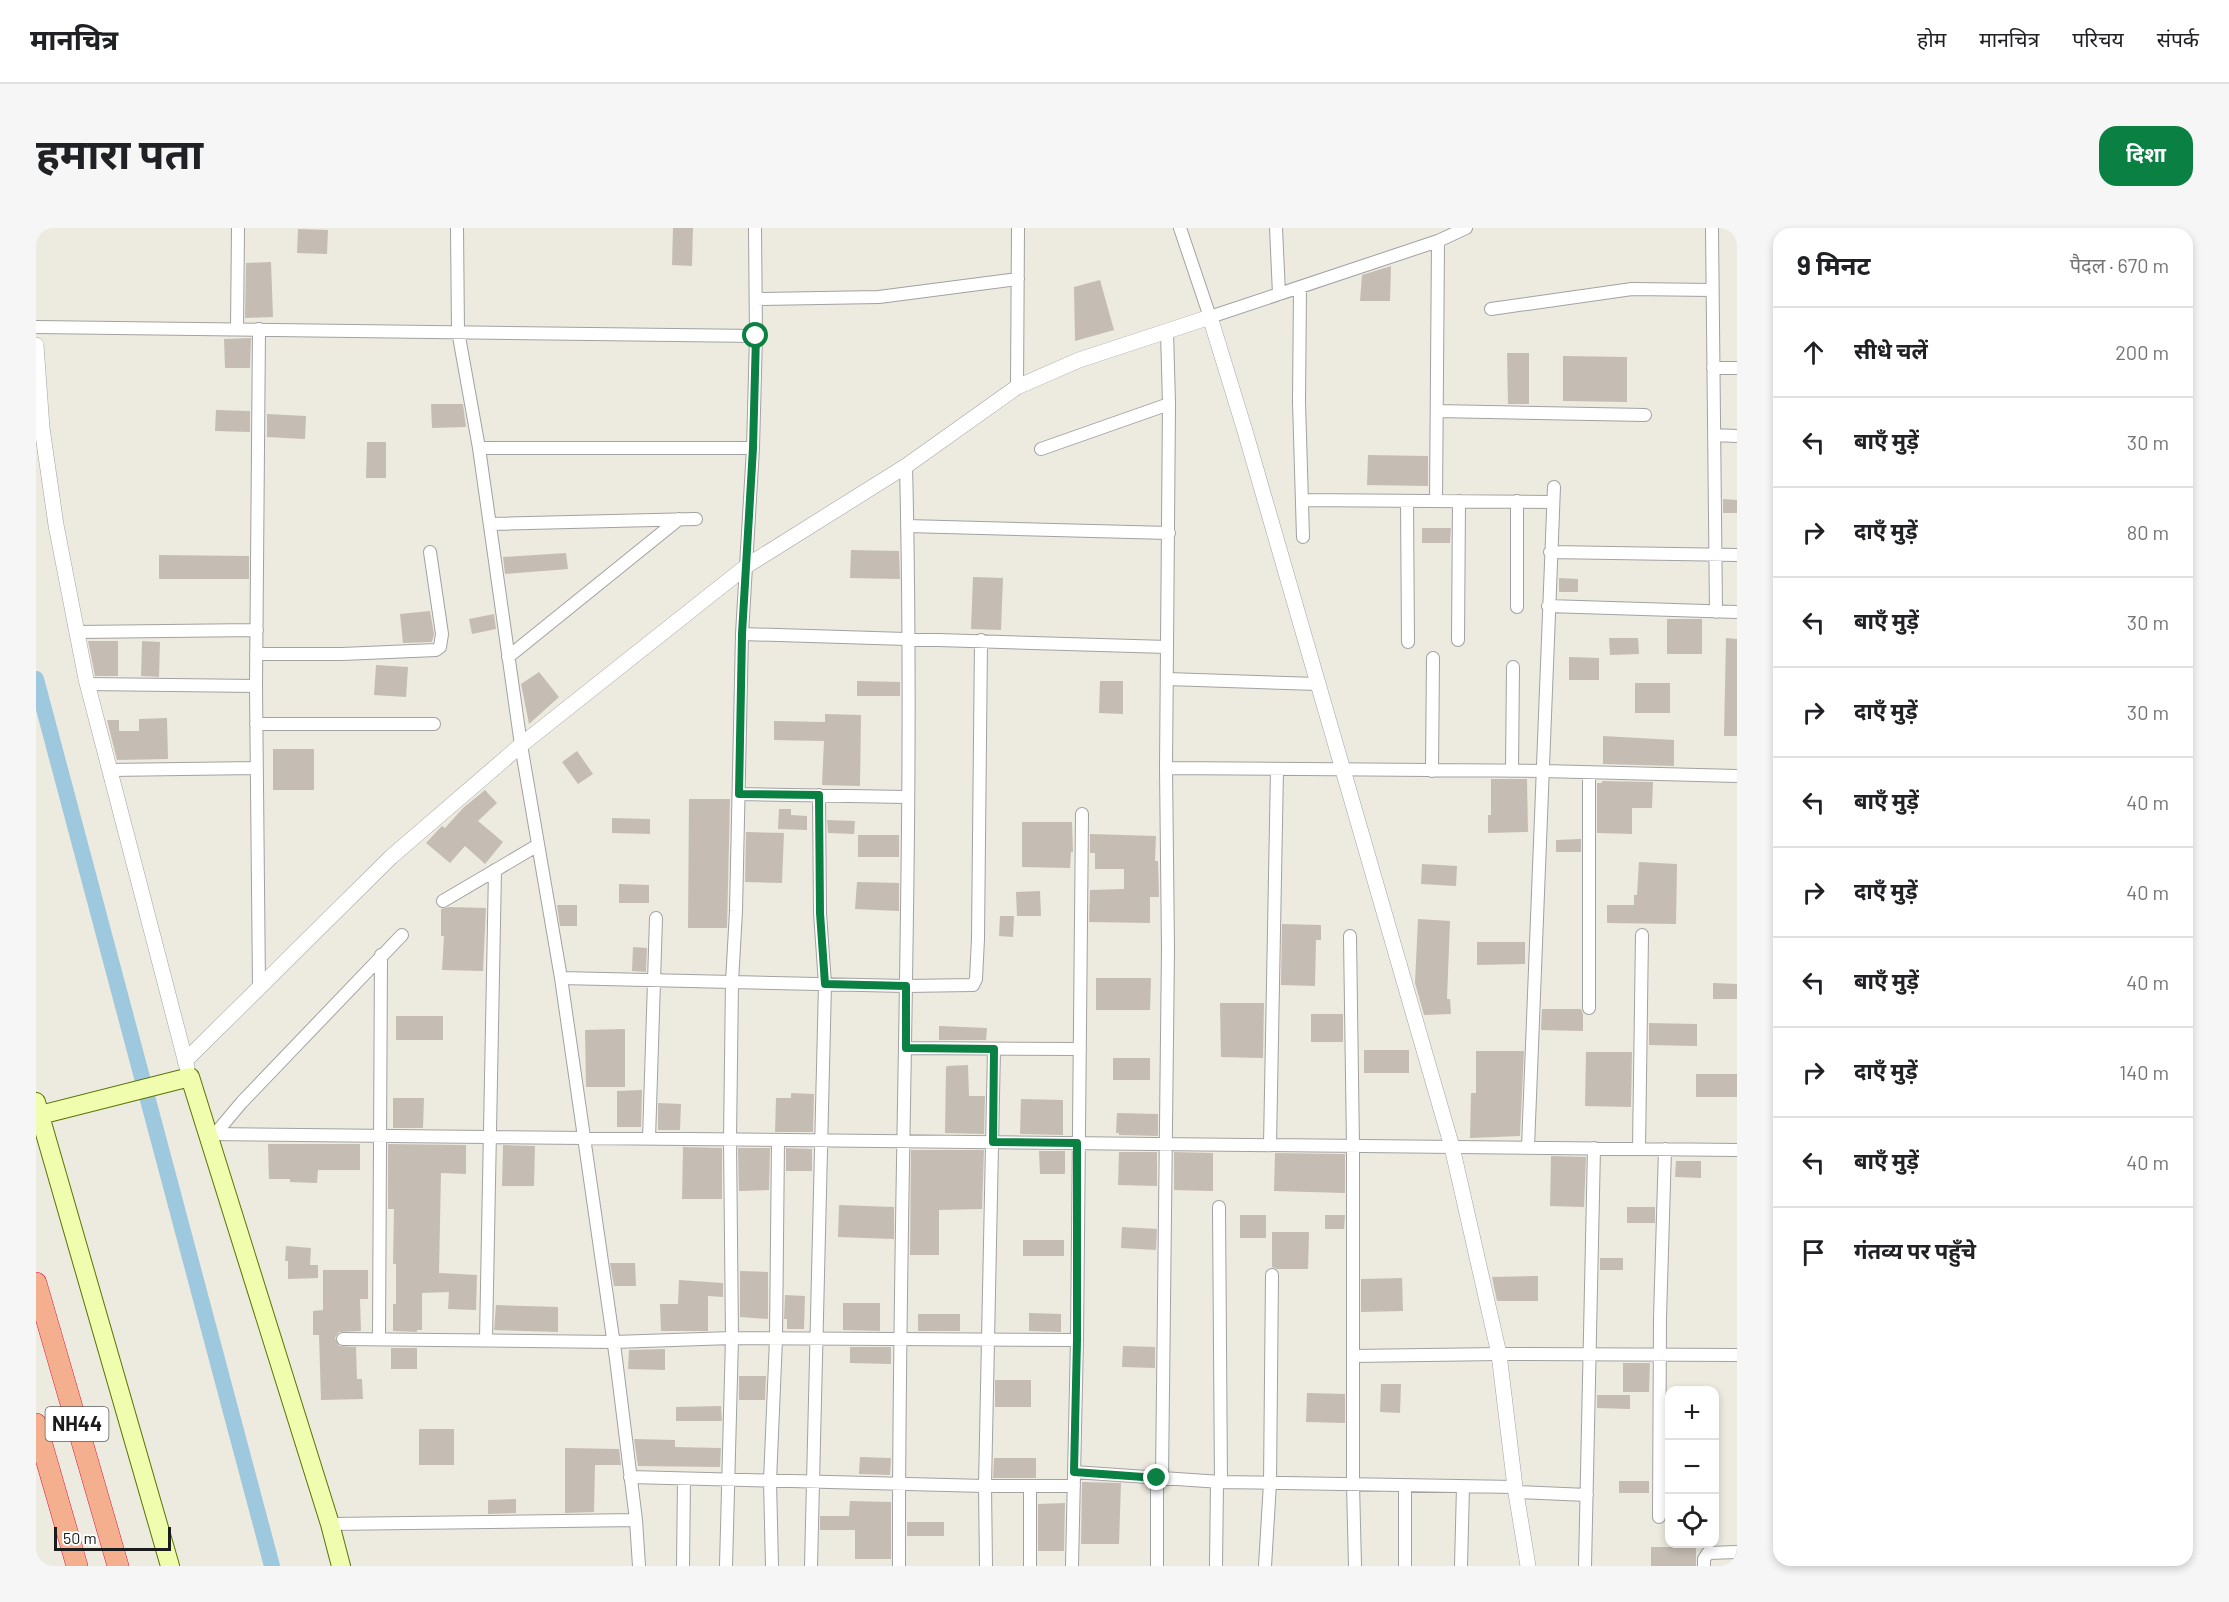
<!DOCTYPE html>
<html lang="hi">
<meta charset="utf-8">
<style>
:root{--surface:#fff;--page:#f6f6f6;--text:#202124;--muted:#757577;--line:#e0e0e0;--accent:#0b8043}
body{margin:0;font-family:Barlow,"Noto Sans Devanagari",sans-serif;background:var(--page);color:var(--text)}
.controls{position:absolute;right:18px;bottom:18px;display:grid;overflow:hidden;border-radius:12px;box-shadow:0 3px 9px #0003}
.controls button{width:54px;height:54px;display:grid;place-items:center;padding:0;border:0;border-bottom:2px solid var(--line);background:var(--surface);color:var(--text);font:30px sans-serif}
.scale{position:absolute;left:18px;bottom:15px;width:117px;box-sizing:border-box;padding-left:6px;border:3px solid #1b1b1b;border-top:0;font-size:16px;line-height:21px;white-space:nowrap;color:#1b1b1b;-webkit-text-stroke:4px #fff;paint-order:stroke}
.stop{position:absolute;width:18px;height:18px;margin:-14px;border:4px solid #0b8043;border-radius:50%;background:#fff}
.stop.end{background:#0b8043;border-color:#fff;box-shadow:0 2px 6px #0008}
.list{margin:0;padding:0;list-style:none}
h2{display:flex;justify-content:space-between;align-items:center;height:78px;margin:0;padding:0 24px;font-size:26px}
h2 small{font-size:20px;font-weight:400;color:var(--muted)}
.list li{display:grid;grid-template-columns:39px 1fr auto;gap:18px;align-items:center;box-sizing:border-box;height:90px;padding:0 24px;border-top:2px solid var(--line)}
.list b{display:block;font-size:22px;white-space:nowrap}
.list em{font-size:20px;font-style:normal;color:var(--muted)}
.icon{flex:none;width:33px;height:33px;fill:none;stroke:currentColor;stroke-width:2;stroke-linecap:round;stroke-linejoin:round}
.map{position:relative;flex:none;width:1701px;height:1338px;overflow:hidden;border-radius:18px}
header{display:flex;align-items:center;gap:36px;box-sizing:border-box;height:84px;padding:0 30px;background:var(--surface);border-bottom:2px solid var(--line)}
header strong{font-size:28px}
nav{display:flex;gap:33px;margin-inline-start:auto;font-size:21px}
.intro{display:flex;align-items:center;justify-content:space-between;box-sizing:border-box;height:144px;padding:0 36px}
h1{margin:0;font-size:42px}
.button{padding:15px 27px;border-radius:18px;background:var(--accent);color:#fff;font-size:21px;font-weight:700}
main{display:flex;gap:36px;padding:0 36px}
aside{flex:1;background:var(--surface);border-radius:18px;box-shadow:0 3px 9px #0003}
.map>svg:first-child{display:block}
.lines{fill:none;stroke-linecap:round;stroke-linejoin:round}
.canal{stroke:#9dc8de;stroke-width:16}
.building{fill:#c5bdb3}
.minor-casing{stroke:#a2a2a2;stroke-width:14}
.tertiary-casing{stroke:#a2a2a2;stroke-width:16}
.secondary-casing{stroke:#5a7400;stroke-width:20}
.trunk-casing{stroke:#dd1b48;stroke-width:22}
.minor{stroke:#fff;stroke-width:12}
.tertiary{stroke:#fff;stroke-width:15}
.secondary{stroke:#f0fcae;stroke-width:18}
.trunk{stroke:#f4af8e;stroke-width:21}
.route{stroke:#0b8043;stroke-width:8}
.labels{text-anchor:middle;stroke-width:6;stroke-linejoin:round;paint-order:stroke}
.shield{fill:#fff;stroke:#5f5f5f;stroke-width:1.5}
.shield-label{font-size:20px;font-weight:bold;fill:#1b1b1b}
</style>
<header>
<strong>मानचित्र</strong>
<nav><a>होम</a><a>मानचित्र</a><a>परिचय</a><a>संपर्क</a></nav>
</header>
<div class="intro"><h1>हमारा पता</h1><a class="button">दिशा</a></div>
<main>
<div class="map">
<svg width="1701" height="1338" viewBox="0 0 1701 1338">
<rect width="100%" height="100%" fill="#edeadf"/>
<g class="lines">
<path class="canal" d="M 0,451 L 236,1338"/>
</g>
<path class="building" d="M 637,0 L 657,0 L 656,38 L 636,37 Z
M 262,1 L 292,2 L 291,26 L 261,25 Z
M 235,34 L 237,89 L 209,90 L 210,35 Z
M 1355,38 L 1354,73 L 1324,73 L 1326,47 Z
M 1064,52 L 1078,102 L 1039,113 L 1038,59 Z
M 215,110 L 214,140 L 189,140 L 188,111 Z
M 1471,125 L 1493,125 L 1493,176 L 1472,176 Z
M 1527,128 L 1591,129 L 1591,174 L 1527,173 Z
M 395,176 L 427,176 L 430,199 L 396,200 Z
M 180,182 L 214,183 L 214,204 L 179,203 Z
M 231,186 L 270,188 L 269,211 L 231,209 Z
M 331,214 L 350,214 L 350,250 L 330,250 Z
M 1332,227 L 1392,228 L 1392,258 L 1331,257 Z
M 1687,271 L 1701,272 L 1701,285 L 1687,285 Z
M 1386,300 L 1415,300 L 1414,315 L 1386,315 Z
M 815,322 L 863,323 L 864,351 L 814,350 Z
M 530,325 L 532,341 L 469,346 L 467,329 Z
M 123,327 L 213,328 L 213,351 L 123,351 Z
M 937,349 L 967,350 L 965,402 L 935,401 Z
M 1523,350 L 1542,351 L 1542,364 L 1523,364 Z
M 394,383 L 398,406 L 396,414 L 367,415 L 364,386 Z
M 458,386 L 460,401 L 436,406 L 433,391 Z
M 1631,391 L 1666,391 L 1666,426 L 1631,426 Z
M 1573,410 L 1602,410 L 1603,426 L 1574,427 Z
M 1690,410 L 1701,411 L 1701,508 L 1688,508 Z
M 52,413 L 82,413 L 82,448 L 59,448 Z
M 106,413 L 124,414 L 123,449 L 105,448 Z
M 1533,429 L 1563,430 L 1563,452 L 1533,452 Z
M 340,437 L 372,439 L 370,469 L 338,467 Z
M 503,444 L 523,469 L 493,496 L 485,456 Z
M 821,453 L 864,454 L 864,468 L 821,468 Z
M 1064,453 L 1087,453 L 1087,486 L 1063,485 Z
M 1599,455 L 1634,455 L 1634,485 L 1599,485 Z
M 789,486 L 825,487 L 824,558 L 786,557 L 788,513 L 738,512 L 738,493 L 789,494 Z
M 131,490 L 132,531 L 81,532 L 71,492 L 83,492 L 83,503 L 103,503 L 103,491 Z
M 1567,508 L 1638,512 L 1638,538 L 1567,536 Z
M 237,521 L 278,521 L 278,562 L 237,562 Z
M 541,523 L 557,546 L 542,556 L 526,534 Z
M 1455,551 L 1491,551 L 1492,604 L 1452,605 L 1452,587 L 1455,587 Z
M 1566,553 L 1617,554 L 1616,580 L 1596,580 L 1596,606 L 1561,605 L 1561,555 L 1566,555 Z
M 449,562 L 461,575 L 442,593 L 467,614 L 449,636 L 429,618 L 414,635 L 390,615 L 404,600 L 406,598 L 409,600 L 427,580 Z
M 653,571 L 694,571 L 691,700 L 652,700 Z
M 743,581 L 755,581 L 755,587 L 771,588 L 771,602 L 742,601 Z
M 576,590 L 614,591 L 614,606 L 576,605 Z
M 791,592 L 819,593 L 818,606 L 792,605 Z
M 986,594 L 1036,594 L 1037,624 L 1035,624 L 1034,640 L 986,639 Z
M 710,604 L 748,605 L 746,655 L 709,654 Z
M 1054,606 L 1120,608 L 1119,633 L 1122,633 L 1123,669 L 1114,669 L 1114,695 L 1053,694 L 1054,662 L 1088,661 L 1088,641 L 1059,641 L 1059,625 L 1054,625 Z
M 822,607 L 863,607 L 863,629 L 822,629 Z
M 1545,611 L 1545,624 L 1520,624 L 1520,612 Z
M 1603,634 L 1641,636 L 1640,696 L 1571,695 L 1571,677 L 1598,677 L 1598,667 L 1601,667 Z
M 1386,636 L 1421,638 L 1420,658 L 1385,656 Z
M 821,654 L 863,655 L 863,683 L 819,681 Z
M 583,656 L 613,657 L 613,675 L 583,675 Z
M 1004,663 L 1005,688 L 981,688 L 980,664 Z
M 521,677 L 541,677 L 541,698 L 524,698 Z
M 413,679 L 450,680 L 447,743 L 406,742 L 408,708 L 405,708 L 405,681 Z
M 964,688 L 978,688 L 977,709 L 963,708 Z
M 1382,691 L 1414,693 L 1411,771 L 1414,771 L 1415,786 L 1388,787 L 1379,755 Z
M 1246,696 L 1285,697 L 1285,712 L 1280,712 L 1279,758 L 1245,757 Z
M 1441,714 L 1489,714 L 1489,736 L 1441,737 Z
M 597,719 L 611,720 L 610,744 L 596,743 Z
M 1060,750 L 1115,750 L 1114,782 L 1060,782 Z
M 1677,755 L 1701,756 L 1701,771 L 1677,771 Z
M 1184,775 L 1228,775 L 1227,830 L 1185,829 Z
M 1506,781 L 1545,781 L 1547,786 L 1547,803 L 1505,802 Z
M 1275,786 L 1307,786 L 1307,814 L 1275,814 Z
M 360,788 L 407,788 L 407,812 L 360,812 Z
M 1613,795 L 1661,796 L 1661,818 L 1613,817 Z
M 903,798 L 951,800 L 950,812 L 903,812 Z
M 589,801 L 589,859 L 550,859 L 549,802 Z
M 1328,822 L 1373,822 L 1373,845 L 1328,845 Z
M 1440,823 L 1488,823 L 1484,908 L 1434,910 L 1435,865 L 1440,865 Z
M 1550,824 L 1596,824 L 1595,879 L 1549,878 Z
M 1077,830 L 1114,830 L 1114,852 L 1077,852 Z
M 932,837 L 933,868 L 949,868 L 948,906 L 909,905 L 910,840 L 911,838 Z
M 1660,846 L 1701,846 L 1701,869 L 1660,869 Z
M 606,862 L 605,899 L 581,899 L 581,863 Z
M 755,865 L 778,866 L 777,904 L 739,904 L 740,870 L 755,870 Z
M 357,870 L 388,870 L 387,900 L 357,900 Z
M 985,871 L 1027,872 L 1027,907 L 984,906 Z
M 622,875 L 645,876 L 644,902 L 622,902 Z
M 1081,885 L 1122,886 L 1122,908 L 1083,907 L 1083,905 L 1080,905 Z
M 232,916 L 324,916 L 324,942 L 282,942 L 281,955 L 254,954 L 254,951 L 233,951 Z
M 352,916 L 430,917 L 430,946 L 405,945 L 403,1045 L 441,1047 L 440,1082 L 412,1081 L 413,1064 L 386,1065 L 386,1102 L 381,1102 L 381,1104 L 357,1103 L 357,1076 L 360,1076 L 360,1036 L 357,1036 L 358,981 L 352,981 Z
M 467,917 L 499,918 L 498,958 L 466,958 Z
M 647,919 L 686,920 L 686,971 L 646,971 Z
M 702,920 L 734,920 L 733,962 L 703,963 Z
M 750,920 L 776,921 L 776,943 L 750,943 Z
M 875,922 L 948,922 L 946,981 L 903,982 L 903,1027 L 874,1027 Z
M 1003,923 L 1029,923 L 1029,946 L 1004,946 Z
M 1083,924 L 1121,924 L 1121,958 L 1082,957 Z
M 1138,924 L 1177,925 L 1177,963 L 1138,962 Z
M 1239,925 L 1309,926 L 1309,965 L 1238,963 Z
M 1515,928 L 1550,929 L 1548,979 L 1514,978 Z
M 1640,933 L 1665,933 L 1665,950 L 1639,949 Z
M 803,977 L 858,979 L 858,1011 L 802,1009 Z
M 1591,979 L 1619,979 L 1619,995 L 1591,995 Z
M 1204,987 L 1230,987 L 1230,1010 L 1204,1010 Z
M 1289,987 L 1309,987 L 1308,1001 L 1289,1001 Z
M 1086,999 L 1121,1001 L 1120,1022 L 1085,1020 Z
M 1236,1004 L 1273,1004 L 1272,1041 L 1241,1041 L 1236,1039 Z
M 987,1012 L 1028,1012 L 1028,1028 L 987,1028 Z
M 250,1018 L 275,1020 L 274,1037 L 282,1037 L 282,1050 L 252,1051 L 252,1033 L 249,1033 Z
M 1564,1030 L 1587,1030 L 1587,1042 L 1564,1042 Z
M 574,1035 L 599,1035 L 600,1058 L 578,1058 Z
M 287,1042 L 332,1042 L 332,1071 L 324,1071 L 325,1103 L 303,1104 L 299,1110 L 303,1118 L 320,1119 L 321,1151 L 326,1151 L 327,1171 L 285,1172 L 283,1107 L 277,1107 L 277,1083 L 287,1082 Z
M 704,1043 L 732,1044 L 732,1091 L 704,1089 Z
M 1502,1048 L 1502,1073 L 1461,1073 L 1456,1049 Z
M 1366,1050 L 1367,1083 L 1325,1084 L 1325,1051 Z
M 643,1052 L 687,1055 L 687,1069 L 672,1068 L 672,1103 L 625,1103 L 624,1076 L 642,1076 Z
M 749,1067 L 769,1068 L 768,1101 L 751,1101 L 751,1091 L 748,1091 Z
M 807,1075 L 844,1075 L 844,1103 L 807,1102 Z
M 460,1077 L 522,1079 L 522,1104 L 458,1102 Z
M 993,1085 L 1025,1086 L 1025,1104 L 993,1103 Z
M 882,1086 L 924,1086 L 924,1103 L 882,1103 Z
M 1087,1118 L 1119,1119 L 1119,1140 L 1086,1139 Z
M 814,1119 L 855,1119 L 855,1136 L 814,1135 Z
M 355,1120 L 381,1120 L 381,1141 L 355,1141 Z
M 629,1121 L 629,1142 L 592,1141 L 593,1122 Z
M 1587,1135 L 1614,1135 L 1613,1164 L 1587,1164 Z
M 703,1148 L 730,1148 L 729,1172 L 703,1172 Z
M 959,1152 L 995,1152 L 995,1179 L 959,1179 Z
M 1345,1156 L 1365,1156 L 1364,1185 L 1344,1184 Z
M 1271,1165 L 1309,1166 L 1309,1195 L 1270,1194 Z
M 1561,1167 L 1594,1167 L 1594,1181 L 1561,1180 Z
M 685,1178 L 686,1193 L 640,1193 L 640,1179 Z
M 383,1201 L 418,1201 L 418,1237 L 383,1237 Z
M 598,1211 L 639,1212 L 639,1219 L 685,1220 L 684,1239 L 602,1238 Z
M 529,1220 L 583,1221 L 585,1237 L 559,1237 L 558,1284 L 529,1285 Z
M 824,1229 L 855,1230 L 854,1247 L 823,1246 Z
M 958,1230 L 1000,1230 L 1000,1250 L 957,1250 Z
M 1583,1253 L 1613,1253 L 1613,1265 L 1583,1265 Z
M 1046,1254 L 1085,1255 L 1083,1316 L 1045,1316 Z
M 480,1271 L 480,1285 L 452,1286 L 452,1272 Z
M 814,1273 L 855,1274 L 855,1331 L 819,1331 L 819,1302 L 784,1302 L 784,1288 L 813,1288 Z
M 1029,1275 L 1028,1323 L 1002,1323 L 1002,1276 Z
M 871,1294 L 908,1294 L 908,1308 L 871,1308 Z
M 1615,1319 L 1660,1319 L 1660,1338 L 1615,1338 Z"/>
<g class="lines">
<g class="minor-casing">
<path id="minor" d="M 421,0 L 422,103 L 443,220 L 485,517 L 525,750 L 580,1131 L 600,1292 L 603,1338
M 719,0 L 720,108
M 1144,0 L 1174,89 L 1402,13 L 1430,0
M 1240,0 L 1243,66
M 1676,0 L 1680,384
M 1264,59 L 1263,174 L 1267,309
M 720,71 L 843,69 L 982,51
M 1455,81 L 1596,61 L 1676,62
M 0,99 L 720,108 L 717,220 L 706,406 L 700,683 L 696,754 L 694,911 L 696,1110 L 690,1338
M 201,101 L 202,0
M 223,101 L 220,458 L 223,758
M 1677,140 L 1701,140
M 981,159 L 982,0
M 1401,183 L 1609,187
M 1678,207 L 1701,208
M 443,220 L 717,220
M 1005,221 L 1133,176
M 1266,272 L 1517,274
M 1371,273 L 1372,414
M 1400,273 L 1402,13
M 1481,273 L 1481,379
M 454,296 L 660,291
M 871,298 L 1133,305
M 1514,324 L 1701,327
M 1512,378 L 1701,384
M 41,404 L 221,402
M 706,406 L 1131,419
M 1422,412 L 1423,273
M 220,426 L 306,426 L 400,422 L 404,419 L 406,406 L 394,324
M 472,429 L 643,291
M 1131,451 L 1282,456
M 51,456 L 220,458
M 220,496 L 398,496
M 1130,540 L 1507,543 L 1701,548
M 73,542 L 221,540
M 1396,543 L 1397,430
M 1476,543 L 1477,439
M 703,566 L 871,569
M 407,673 L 502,617
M 1314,708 L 1317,918 L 1317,1256 L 1319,1338
M 525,750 L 870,758 L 937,757 L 940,751 L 942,711 L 945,412
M 1553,780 L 1553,545
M 870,820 L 1044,821
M 172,906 L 1701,922
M 179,906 L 206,874 L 366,707
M 613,911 L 620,690
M 1234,917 L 1241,541
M 1492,919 L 1518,259
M 1603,921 L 1606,707
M 1183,979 L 1185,1254
M 307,1111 L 578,1114 L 696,1110 L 1041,1112
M 343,1111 L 345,727
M 450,1111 L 459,642
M 1317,1128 L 1463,1126 L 1701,1127
M 1038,1244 L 1185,1254 L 1479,1259
M 594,1249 L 949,1258 L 1038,1258
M 1126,1250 L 1132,721 L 1130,540 L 1133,176 L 1131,103
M 1480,1264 L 1551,1267
M 1623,1289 L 1624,1090 L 1629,921
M 294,1296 L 600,1292
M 647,1338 L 648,1251
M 736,1338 L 734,1253 L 740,1111 L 742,912
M 775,1338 L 789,756 L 784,685 L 783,567
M 863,1338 C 862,971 879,604 870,238
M 950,1338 L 949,1258 L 958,821
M 994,1338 L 994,1258
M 1036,1338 L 1041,1112 L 1046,586
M 1121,1338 L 1121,1250
M 1180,1338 L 1181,1254
M 1229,1338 L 1234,1255 L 1236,1047
M 1369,1338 L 1369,1258
M 1425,1338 L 1427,1259
M 1549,1338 L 1558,920
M 1668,1338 L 1668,1331 L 1672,1325 L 1701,1324"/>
</g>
<g class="tertiary-casing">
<path id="tertiary" d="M 0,117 L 6,200 L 20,297 L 50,451 L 151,839
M 149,833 L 355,629 L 485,517 L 712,337 L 870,238 L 981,159 L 1043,132 L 1174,89 L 1209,203 L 1416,919 L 1463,1126 L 1479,1259 L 1492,1338"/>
</g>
<g class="secondary-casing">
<path id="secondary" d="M 0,874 L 134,1338
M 0,888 L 154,849 L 294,1296 L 305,1338"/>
</g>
<g class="trunk-casing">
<path id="trunk" d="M 0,1055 L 82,1338
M 0,1196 L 41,1338"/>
</g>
<use href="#minor" class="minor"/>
<use href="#tertiary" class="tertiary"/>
<use href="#secondary" class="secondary"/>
<use href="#trunk" class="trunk"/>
</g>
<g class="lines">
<path class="route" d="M 720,108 L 717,220 L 706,406 L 703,566 L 783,567 L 784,685 L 789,756 L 870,758 L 870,820 L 958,821 L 957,914 L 1041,915 L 1041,1112 L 1038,1244 L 1121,1250"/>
</g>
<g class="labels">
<rect class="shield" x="9.5" y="1179" width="63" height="34" rx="4.5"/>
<g class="shield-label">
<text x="41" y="1203">NH44</text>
</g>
</g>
</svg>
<div class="controls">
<button>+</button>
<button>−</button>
<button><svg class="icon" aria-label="locate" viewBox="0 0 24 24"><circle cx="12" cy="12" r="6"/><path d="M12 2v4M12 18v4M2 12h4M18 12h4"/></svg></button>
</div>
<div class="scale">50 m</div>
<div class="stop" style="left:720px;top:108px"></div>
<div class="stop end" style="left:1121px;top:1250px"></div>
</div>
<aside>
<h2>9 मिनट<small>पैदल · 670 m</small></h2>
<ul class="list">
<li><svg class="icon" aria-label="ahead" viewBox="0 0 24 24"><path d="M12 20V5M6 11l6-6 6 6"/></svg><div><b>सीधे चलें</b></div><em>200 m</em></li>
<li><svg class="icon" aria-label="left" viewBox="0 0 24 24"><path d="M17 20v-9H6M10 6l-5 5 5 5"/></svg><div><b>बाएँ मुड़ें</b></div><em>30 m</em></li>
<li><svg class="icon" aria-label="right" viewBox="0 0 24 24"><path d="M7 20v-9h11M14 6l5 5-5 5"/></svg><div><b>दाएँ मुड़ें</b></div><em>80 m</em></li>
<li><svg class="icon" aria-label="left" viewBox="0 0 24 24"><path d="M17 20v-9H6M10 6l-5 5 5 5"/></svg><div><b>बाएँ मुड़ें</b></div><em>30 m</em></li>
<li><svg class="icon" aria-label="right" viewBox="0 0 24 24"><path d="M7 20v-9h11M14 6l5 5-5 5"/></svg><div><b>दाएँ मुड़ें</b></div><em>30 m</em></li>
<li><svg class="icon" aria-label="left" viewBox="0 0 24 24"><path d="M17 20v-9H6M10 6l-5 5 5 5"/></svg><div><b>बाएँ मुड़ें</b></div><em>40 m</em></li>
<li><svg class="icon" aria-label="right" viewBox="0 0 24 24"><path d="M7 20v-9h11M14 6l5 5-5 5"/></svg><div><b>दाएँ मुड़ें</b></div><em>40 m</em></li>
<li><svg class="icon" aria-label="left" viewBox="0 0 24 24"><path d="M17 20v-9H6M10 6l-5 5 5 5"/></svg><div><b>बाएँ मुड़ें</b></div><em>40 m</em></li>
<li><svg class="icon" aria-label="right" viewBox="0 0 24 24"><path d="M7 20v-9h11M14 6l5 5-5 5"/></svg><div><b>दाएँ मुड़ें</b></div><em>140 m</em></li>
<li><svg class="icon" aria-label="left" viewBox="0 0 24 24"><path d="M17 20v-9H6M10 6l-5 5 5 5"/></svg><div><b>बाएँ मुड़ें</b></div><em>40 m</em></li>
<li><svg class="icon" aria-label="arrive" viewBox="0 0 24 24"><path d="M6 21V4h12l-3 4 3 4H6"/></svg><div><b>गंतव्य पर पहुँचे</b></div></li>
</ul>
</aside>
</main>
